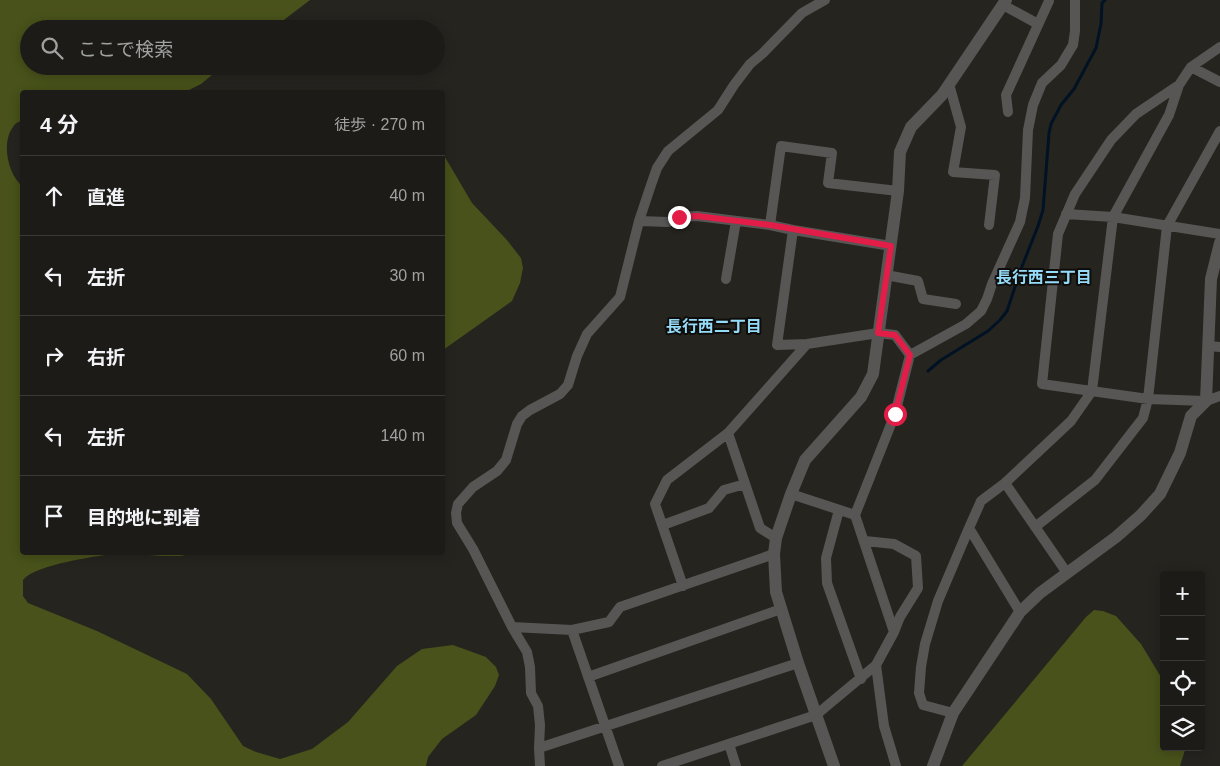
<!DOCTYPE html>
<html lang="ja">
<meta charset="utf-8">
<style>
:root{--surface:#1c1b17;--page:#252420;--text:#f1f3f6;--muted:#a0a1a1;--line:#3a3936}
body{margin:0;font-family:Helvetica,"Noto Sans JP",sans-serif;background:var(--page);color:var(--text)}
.controls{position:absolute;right:15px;bottom:15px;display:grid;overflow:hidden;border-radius:5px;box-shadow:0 2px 12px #0003}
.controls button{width:45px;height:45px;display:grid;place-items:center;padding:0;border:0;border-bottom:1px solid var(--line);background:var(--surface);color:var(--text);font:25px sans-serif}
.stop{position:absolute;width:15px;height:15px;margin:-11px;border:4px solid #e11d48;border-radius:50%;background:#fff}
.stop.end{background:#e11d48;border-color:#fff;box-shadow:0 1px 5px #0008}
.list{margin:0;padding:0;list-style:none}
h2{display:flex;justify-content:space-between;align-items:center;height:65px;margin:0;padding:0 20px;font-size:21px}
h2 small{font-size:16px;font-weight:400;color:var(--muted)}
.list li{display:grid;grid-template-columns:32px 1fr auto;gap:15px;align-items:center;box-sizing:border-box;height:80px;padding:0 20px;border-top:1px solid var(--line)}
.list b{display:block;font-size:19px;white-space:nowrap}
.list em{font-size:16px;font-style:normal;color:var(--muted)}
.icon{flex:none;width:28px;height:28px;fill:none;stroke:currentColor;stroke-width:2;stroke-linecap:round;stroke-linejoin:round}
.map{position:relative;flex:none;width:1220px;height:766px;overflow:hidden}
.search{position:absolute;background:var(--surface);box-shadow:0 2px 12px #0003;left:20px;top:20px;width:425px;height:55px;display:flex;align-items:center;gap:12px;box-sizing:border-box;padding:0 18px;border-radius:28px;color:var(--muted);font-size:19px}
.panel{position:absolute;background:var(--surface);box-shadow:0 2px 12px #0003;left:20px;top:90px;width:425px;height:465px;border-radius:5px}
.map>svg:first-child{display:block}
.green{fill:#48521a}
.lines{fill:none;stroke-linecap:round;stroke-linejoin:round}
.stream{stroke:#001224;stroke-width:3}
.minor{stroke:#585555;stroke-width:10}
.tertiary{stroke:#585555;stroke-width:12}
.route{stroke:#e11d48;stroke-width:6}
.labels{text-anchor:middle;stroke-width:4;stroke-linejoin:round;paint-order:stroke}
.neighbourhood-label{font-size:16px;font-weight:bold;fill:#95dbf8;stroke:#0e0d0b}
</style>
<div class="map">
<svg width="1220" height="766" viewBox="0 0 1220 766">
<rect width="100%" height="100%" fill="#26241f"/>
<path class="green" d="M 0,0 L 310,0 L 272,29 L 29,29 L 29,66 L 223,66 L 201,84 L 185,92 L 22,92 L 22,120 C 19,122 15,123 13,127 C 1,143 8,174 22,186 L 22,552 L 120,553 C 98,556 36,564 23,580 L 23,596 L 28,603 L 97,631 L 187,674 L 211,699 L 243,746 L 256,752 L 280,759 L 312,749 L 348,722 L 397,666 L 422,649 L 453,645 L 486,657 L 496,667 L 499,675 L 495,686 L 476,715 L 442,739 L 428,757 L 426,766 L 0,766 Z
M 442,152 L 472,203 L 506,239 L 521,258 L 523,268 L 520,283 L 512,301 L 443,350 Z
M 121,553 L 193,553 L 181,556 L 162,556 Z
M 1094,610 L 1103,611 L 1116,616 L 1141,644 L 1164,682 L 1164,747 L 1186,747 L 1180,766 L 962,766 L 1086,617 Z"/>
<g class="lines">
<path class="stream" d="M 928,371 L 941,360 L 988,331 L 1000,320 L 1007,311 L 1021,269 L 1038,226 L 1043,210 L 1049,133 L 1051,124 L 1061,105 L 1074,89 L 1096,48 L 1101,24 L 1102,3 L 1105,0"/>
<path class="minor" d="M 1003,5 L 1038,24
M 1191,67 L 1220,82
M 949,84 L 961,127 L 953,172 L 995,175 L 989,225
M 1179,85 L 1136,114 L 1111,140 L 1075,194 L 1058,234 L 1042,384 L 1148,399 L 1206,401 L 1220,396
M 1008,112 L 1006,95 L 1049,1
M 1066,214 L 1113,217 L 1220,234
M 639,221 L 668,222 L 679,217 L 697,216 L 770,225
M 793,230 L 770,225 L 781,146 L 832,153 L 828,183 L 898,191
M 891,246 L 793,230 L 777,345 L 807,344 L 878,333 L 895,335 L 910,355
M 886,275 L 918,281 L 923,299 L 956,304
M 726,279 L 736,221
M 1208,346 L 1220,347
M 728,433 L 760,528 L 776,538
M 1005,483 L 1067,573
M 791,494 L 855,515
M 839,510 L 826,558 L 827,583 L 861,679
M 663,525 L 709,508 L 724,490 L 745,484
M 1035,527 L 1095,480 L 1143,418 L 1148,399 L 1167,226 L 1220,131
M 969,528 L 1020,612
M 865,541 L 894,544 L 916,556 L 918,588 L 900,617 L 894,632
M 683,586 L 655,504 L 667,480 L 728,433 L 807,344
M 512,627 L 572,630 L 609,622 L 620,607 L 774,554
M 572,630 L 619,766
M 876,665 L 884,726 L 896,766
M 588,677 L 781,609
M 953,713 L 923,705 L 919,693 L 921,667 L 925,644 L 938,601 L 969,528 L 981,501 L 1005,483 L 1071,421 L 1092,391 L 1113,217 L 1169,115 L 1179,85 L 1191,67 L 1220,47
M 729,744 L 736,766
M 539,748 L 540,725 L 538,706 L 531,693 L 530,667 L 527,652 L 512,627 L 473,549 L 457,523 L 456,513 L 458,504 L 473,487 L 497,471 L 506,460 L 517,424 L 522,416 L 530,410 L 560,394 L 568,385 L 577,356 L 587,334 L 620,297 L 639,221 L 651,185 L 657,168 L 668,151 L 718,110 L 734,85 L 750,64 L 763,53 L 802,13 L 825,0
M 540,766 L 539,748 L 798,663
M 662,766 L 816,715 L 876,665 L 894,632 L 855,515 L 895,414 L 910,355 L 966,324 L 981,311 L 987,299 L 992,284 L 1020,222 L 1025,198 L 1028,130 L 1033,105 L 1042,83 L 1061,65 L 1073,45 L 1075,31 L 1075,0"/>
<path class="tertiary" d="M 834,766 L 798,663 L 776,592 L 774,554 L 776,538 L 791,494 L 805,460 L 861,397 L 873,374 L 898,191 L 900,152 L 911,127 L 942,95 L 1006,0
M 933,766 L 953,713 L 1020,612 L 1040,593 L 1116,537 L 1141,515 L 1160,494 L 1180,453 L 1191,416 L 1206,401 L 1211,279 L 1220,243"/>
</g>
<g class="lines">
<path class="route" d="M 679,217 L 697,216 L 770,225 L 891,246 L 878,333 L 895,335 L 910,355 L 895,414"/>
</g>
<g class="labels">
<g class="neighbourhood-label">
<text x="1044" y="283">長行西三丁目</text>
<text x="714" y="332">長行西二丁目</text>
</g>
</g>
</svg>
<div class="controls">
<button>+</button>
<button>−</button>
<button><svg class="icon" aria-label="locate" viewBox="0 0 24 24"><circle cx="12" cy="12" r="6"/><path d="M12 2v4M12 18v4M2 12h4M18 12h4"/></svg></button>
<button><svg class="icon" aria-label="layers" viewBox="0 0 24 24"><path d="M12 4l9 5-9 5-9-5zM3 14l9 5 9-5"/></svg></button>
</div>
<div class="stop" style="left:895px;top:414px"></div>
<div class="stop end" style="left:679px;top:217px"></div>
<div class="search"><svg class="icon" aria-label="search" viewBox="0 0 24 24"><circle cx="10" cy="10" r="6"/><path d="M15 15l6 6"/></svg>ここで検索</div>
<section class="panel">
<h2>4 分<small>徒歩 · 270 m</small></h2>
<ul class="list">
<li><svg class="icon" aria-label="ahead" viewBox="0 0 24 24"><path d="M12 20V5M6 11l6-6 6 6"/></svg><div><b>直進</b></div><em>40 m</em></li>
<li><svg class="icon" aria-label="left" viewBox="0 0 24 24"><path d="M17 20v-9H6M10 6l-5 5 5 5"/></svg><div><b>左折</b></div><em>30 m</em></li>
<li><svg class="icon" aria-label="right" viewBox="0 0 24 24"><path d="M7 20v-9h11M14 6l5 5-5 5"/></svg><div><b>右折</b></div><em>60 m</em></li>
<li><svg class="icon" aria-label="left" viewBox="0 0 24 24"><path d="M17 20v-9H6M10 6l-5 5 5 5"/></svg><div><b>左折</b></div><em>140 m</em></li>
<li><svg class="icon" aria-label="arrive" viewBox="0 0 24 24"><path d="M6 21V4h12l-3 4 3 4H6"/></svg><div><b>目的地に到着</b></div></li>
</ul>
</section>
</div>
